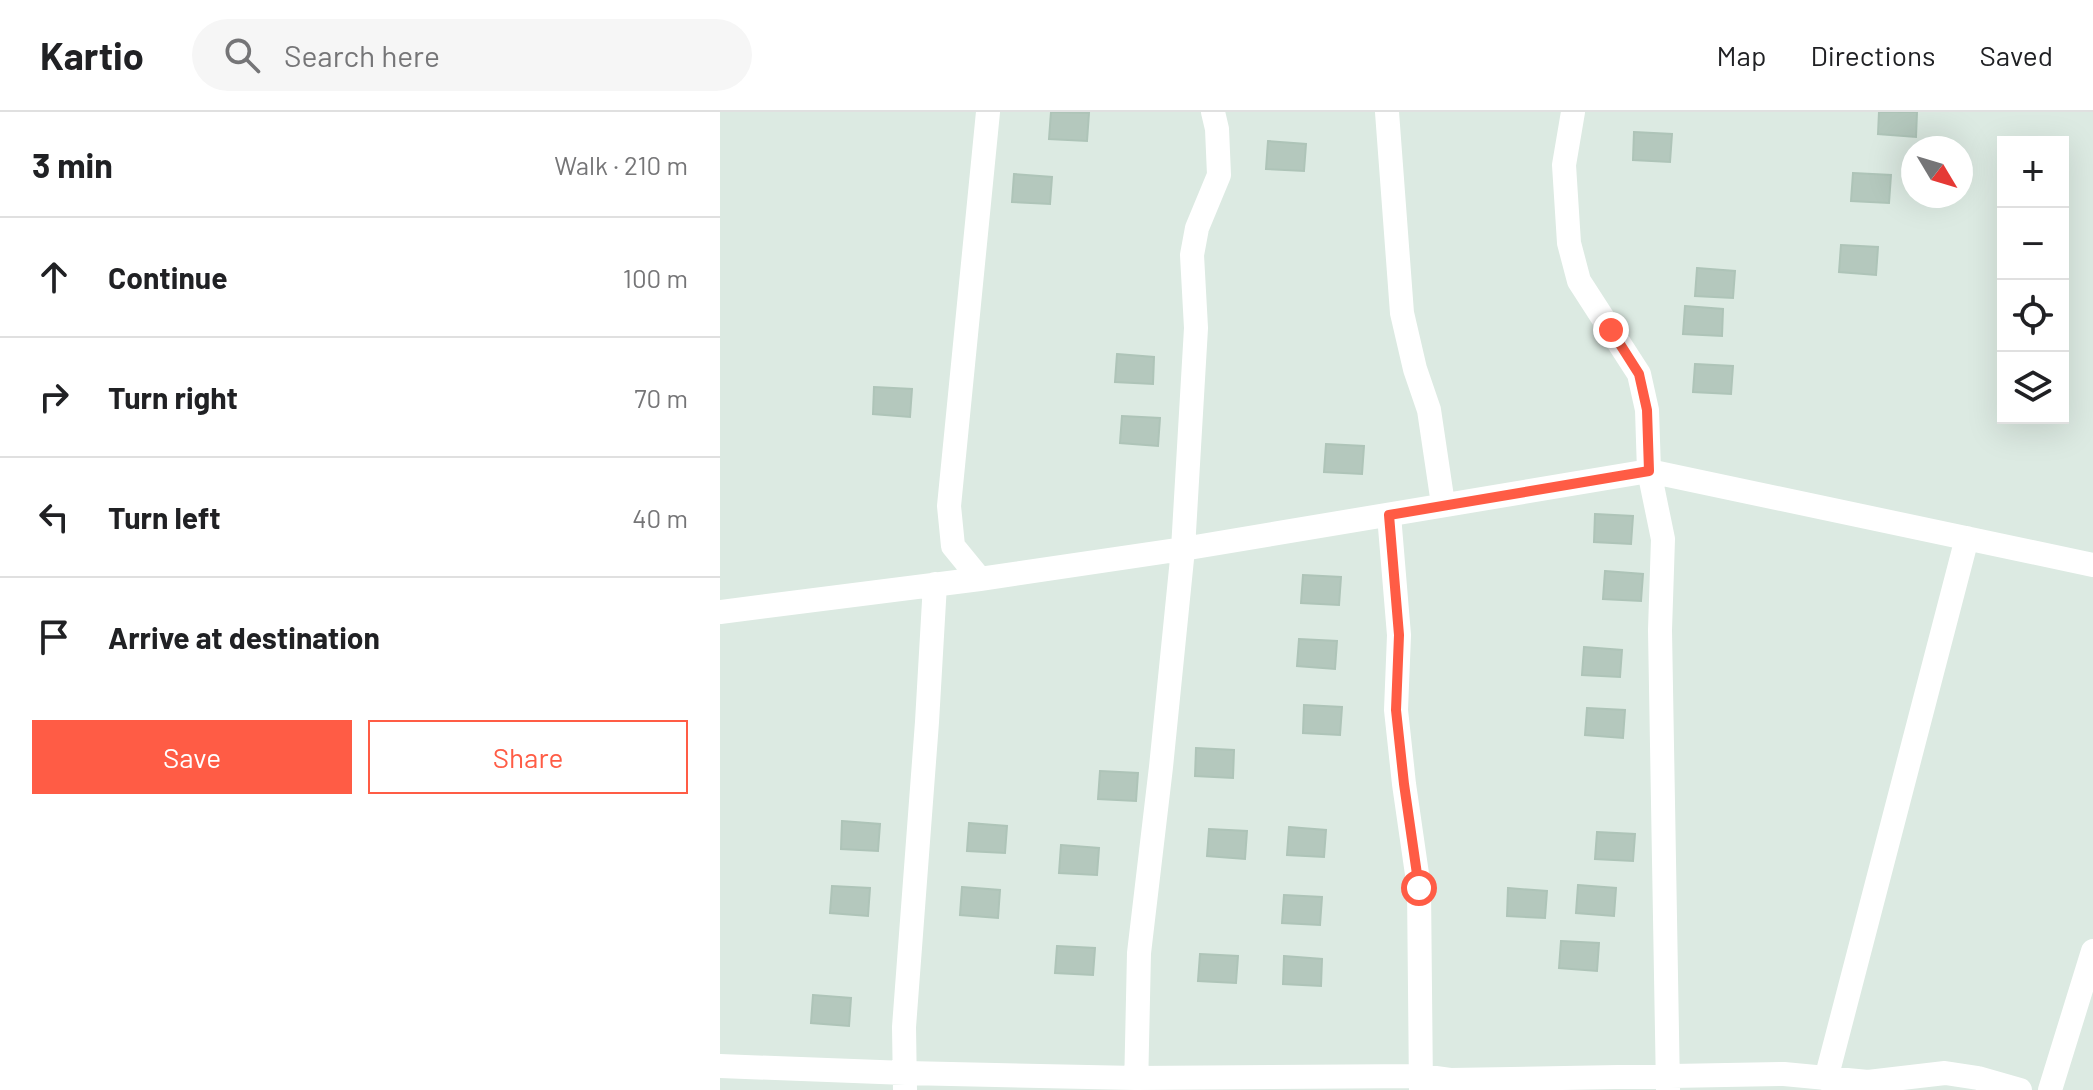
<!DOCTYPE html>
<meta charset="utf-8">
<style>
:root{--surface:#fff;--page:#f6f6f6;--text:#202124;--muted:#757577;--line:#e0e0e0;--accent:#ff5c45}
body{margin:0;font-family:Barlow,sans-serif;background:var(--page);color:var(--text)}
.controls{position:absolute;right:24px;top:24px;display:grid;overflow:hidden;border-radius:0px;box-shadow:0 8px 32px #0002}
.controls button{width:72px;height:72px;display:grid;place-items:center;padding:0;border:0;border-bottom:2px solid var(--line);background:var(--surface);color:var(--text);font:40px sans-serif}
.compass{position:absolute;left:1181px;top:24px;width:72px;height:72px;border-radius:50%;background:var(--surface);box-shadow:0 8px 32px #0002;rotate:128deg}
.stop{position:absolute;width:24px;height:24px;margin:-18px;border:6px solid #ff5c45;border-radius:50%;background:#fff}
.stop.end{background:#ff5c45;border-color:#fff;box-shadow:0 2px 8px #0008}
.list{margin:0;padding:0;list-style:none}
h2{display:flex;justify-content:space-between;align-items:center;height:104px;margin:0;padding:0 32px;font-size:34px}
h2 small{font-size:26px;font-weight:400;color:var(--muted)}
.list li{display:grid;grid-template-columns:52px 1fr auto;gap:24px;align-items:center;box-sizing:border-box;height:120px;padding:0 32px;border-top:2px solid var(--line)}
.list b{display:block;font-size:30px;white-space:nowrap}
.list em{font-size:26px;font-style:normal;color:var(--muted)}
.actions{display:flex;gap:16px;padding:24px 32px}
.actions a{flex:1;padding:18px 0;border:2px solid var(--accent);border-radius:0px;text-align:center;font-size:28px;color:var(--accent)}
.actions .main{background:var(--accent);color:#fff}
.icon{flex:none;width:44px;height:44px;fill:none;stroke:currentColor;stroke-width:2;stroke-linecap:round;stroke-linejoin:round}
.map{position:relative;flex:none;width:1373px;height:978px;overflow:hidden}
header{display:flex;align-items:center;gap:48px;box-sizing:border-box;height:112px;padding:0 40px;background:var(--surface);border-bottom:2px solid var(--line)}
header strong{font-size:38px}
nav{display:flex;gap:44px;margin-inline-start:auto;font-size:28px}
.search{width:560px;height:72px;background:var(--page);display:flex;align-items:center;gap:20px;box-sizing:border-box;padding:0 28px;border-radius:44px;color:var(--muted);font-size:30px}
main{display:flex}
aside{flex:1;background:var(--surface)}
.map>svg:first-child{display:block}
.building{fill:#b4c8bd;stroke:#aec4b8;stroke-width:2}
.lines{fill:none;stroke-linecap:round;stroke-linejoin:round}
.street{stroke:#fff;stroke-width:24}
.route{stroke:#ff5c45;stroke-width:10}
</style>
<header>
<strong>Kartio</strong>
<div class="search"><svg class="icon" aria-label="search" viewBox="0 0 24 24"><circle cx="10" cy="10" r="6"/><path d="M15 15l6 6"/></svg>Search here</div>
<nav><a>Map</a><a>Directions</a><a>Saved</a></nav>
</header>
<main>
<aside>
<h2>3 min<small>Walk · 210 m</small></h2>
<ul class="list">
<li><svg class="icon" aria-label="ahead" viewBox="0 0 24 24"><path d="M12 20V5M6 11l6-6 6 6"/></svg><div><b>Continue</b></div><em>100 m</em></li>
<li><svg class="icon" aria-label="right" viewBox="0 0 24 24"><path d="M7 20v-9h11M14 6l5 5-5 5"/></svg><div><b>Turn right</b></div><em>70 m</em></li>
<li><svg class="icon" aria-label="left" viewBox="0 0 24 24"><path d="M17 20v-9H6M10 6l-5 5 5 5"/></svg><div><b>Turn left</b></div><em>40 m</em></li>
<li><svg class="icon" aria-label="arrive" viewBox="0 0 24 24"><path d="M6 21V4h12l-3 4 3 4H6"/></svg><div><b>Arrive at destination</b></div></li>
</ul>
<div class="actions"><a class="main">Save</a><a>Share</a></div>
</aside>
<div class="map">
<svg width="1373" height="978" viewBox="0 0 1373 978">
<rect width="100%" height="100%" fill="#dceae2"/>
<path class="building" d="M 331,0 L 369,1 L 367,29 L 329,27 Z
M 1159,0 L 1197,0 L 1196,25 L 1158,22 Z
M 914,20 L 952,22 L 950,50 L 913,48 Z
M 548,29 L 586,32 L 584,59 L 546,57 Z
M 1133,61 L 1171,63 L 1169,91 L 1131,89 Z
M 294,62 L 332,65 L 330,92 L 292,90 Z
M 1121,133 L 1158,135 L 1156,163 L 1119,160 Z
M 977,156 L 1015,159 L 1013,186 L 975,184 Z
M 965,194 L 1003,197 L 1002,224 L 963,222 Z
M 397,242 L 434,245 L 433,272 L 395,270 Z
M 975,252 L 1013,254 L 1011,282 L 973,280 Z
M 154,275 L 192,277 L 190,305 L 153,302 Z
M 402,304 L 440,306 L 438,334 L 400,331 Z
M 606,332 L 644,334 L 642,362 L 604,360 Z
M 875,402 L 913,404 L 911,432 L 874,430 Z
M 885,459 L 923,462 L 921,489 L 883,487 Z
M 583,463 L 621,465 L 619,493 L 581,491 Z
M 579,527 L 617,529 L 615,557 L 577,554 Z
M 864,535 L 902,538 L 900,565 L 862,563 Z
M 584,593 L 622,595 L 620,623 L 583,621 Z
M 867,596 L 905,598 L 903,626 L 865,623 Z
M 476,636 L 514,638 L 513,666 L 475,664 Z
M 380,659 L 418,661 L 416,689 L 378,687 Z
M 122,709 L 160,712 L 158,739 L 121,737 Z
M 249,711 L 287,714 L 285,741 L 247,739 Z
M 569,715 L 606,718 L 604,745 L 567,743 Z
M 489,717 L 527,719 L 525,747 L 487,744 Z
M 877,720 L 915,722 L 913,749 L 875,747 Z
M 341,733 L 379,736 L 377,763 L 339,761 Z
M 858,773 L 896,776 L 894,804 L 856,801 Z
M 112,774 L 150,776 L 148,804 L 110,801 Z
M 242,775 L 280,778 L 278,806 L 240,803 Z
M 788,776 L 827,779 L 825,806 L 787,804 Z
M 564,783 L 602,785 L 600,813 L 562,811 Z
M 841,829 L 879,831 L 877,859 L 839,856 Z
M 337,834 L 375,836 L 373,863 L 335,861 Z
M 480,842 L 518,844 L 516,871 L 478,869 Z
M 564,844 L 602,847 L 601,874 L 563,872 Z
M 93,883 L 131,886 L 129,914 L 91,911 Z"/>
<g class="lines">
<path class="street" d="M 667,0 L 682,201 L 695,257 L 709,298 L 723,392
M 853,0 L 844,53 L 849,131 L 859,169 L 919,262 L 927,298 L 929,359 L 943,427 L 940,518 L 948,978
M 669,403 L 679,523 L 676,598 L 684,672 L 699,776 L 701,978
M 260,467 L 233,434 L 229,394 L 268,0
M 0,500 L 260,467 L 463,437 L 929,359 L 1373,453
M 0,954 L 186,961 L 416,966 L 701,964 L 730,968 L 1064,962 L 1148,970 L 1225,961 L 1258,966 L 1300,978
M 1106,967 L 1247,426
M 185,978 L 184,915 L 207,610 L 215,472
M 416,978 L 419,841 L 441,655 L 463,437 L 476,216 L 472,143 L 477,116 L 499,63 L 497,17 L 493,0
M 1330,978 L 1373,839"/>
</g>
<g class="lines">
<path class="route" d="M 699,776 L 684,672 L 676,598 L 679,523 L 669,403 L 929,359 L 927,298 L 919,262 L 891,218"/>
</g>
</svg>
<div class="controls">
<button>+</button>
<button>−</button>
<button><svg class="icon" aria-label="locate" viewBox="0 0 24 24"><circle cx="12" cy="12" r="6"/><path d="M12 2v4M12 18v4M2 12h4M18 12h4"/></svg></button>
<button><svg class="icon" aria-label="layers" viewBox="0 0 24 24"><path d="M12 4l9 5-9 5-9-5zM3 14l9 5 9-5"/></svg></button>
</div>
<svg class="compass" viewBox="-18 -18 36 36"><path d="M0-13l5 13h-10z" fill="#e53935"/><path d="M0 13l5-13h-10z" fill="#757577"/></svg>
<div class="stop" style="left:699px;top:776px"></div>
<div class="stop end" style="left:891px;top:218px"></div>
</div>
</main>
